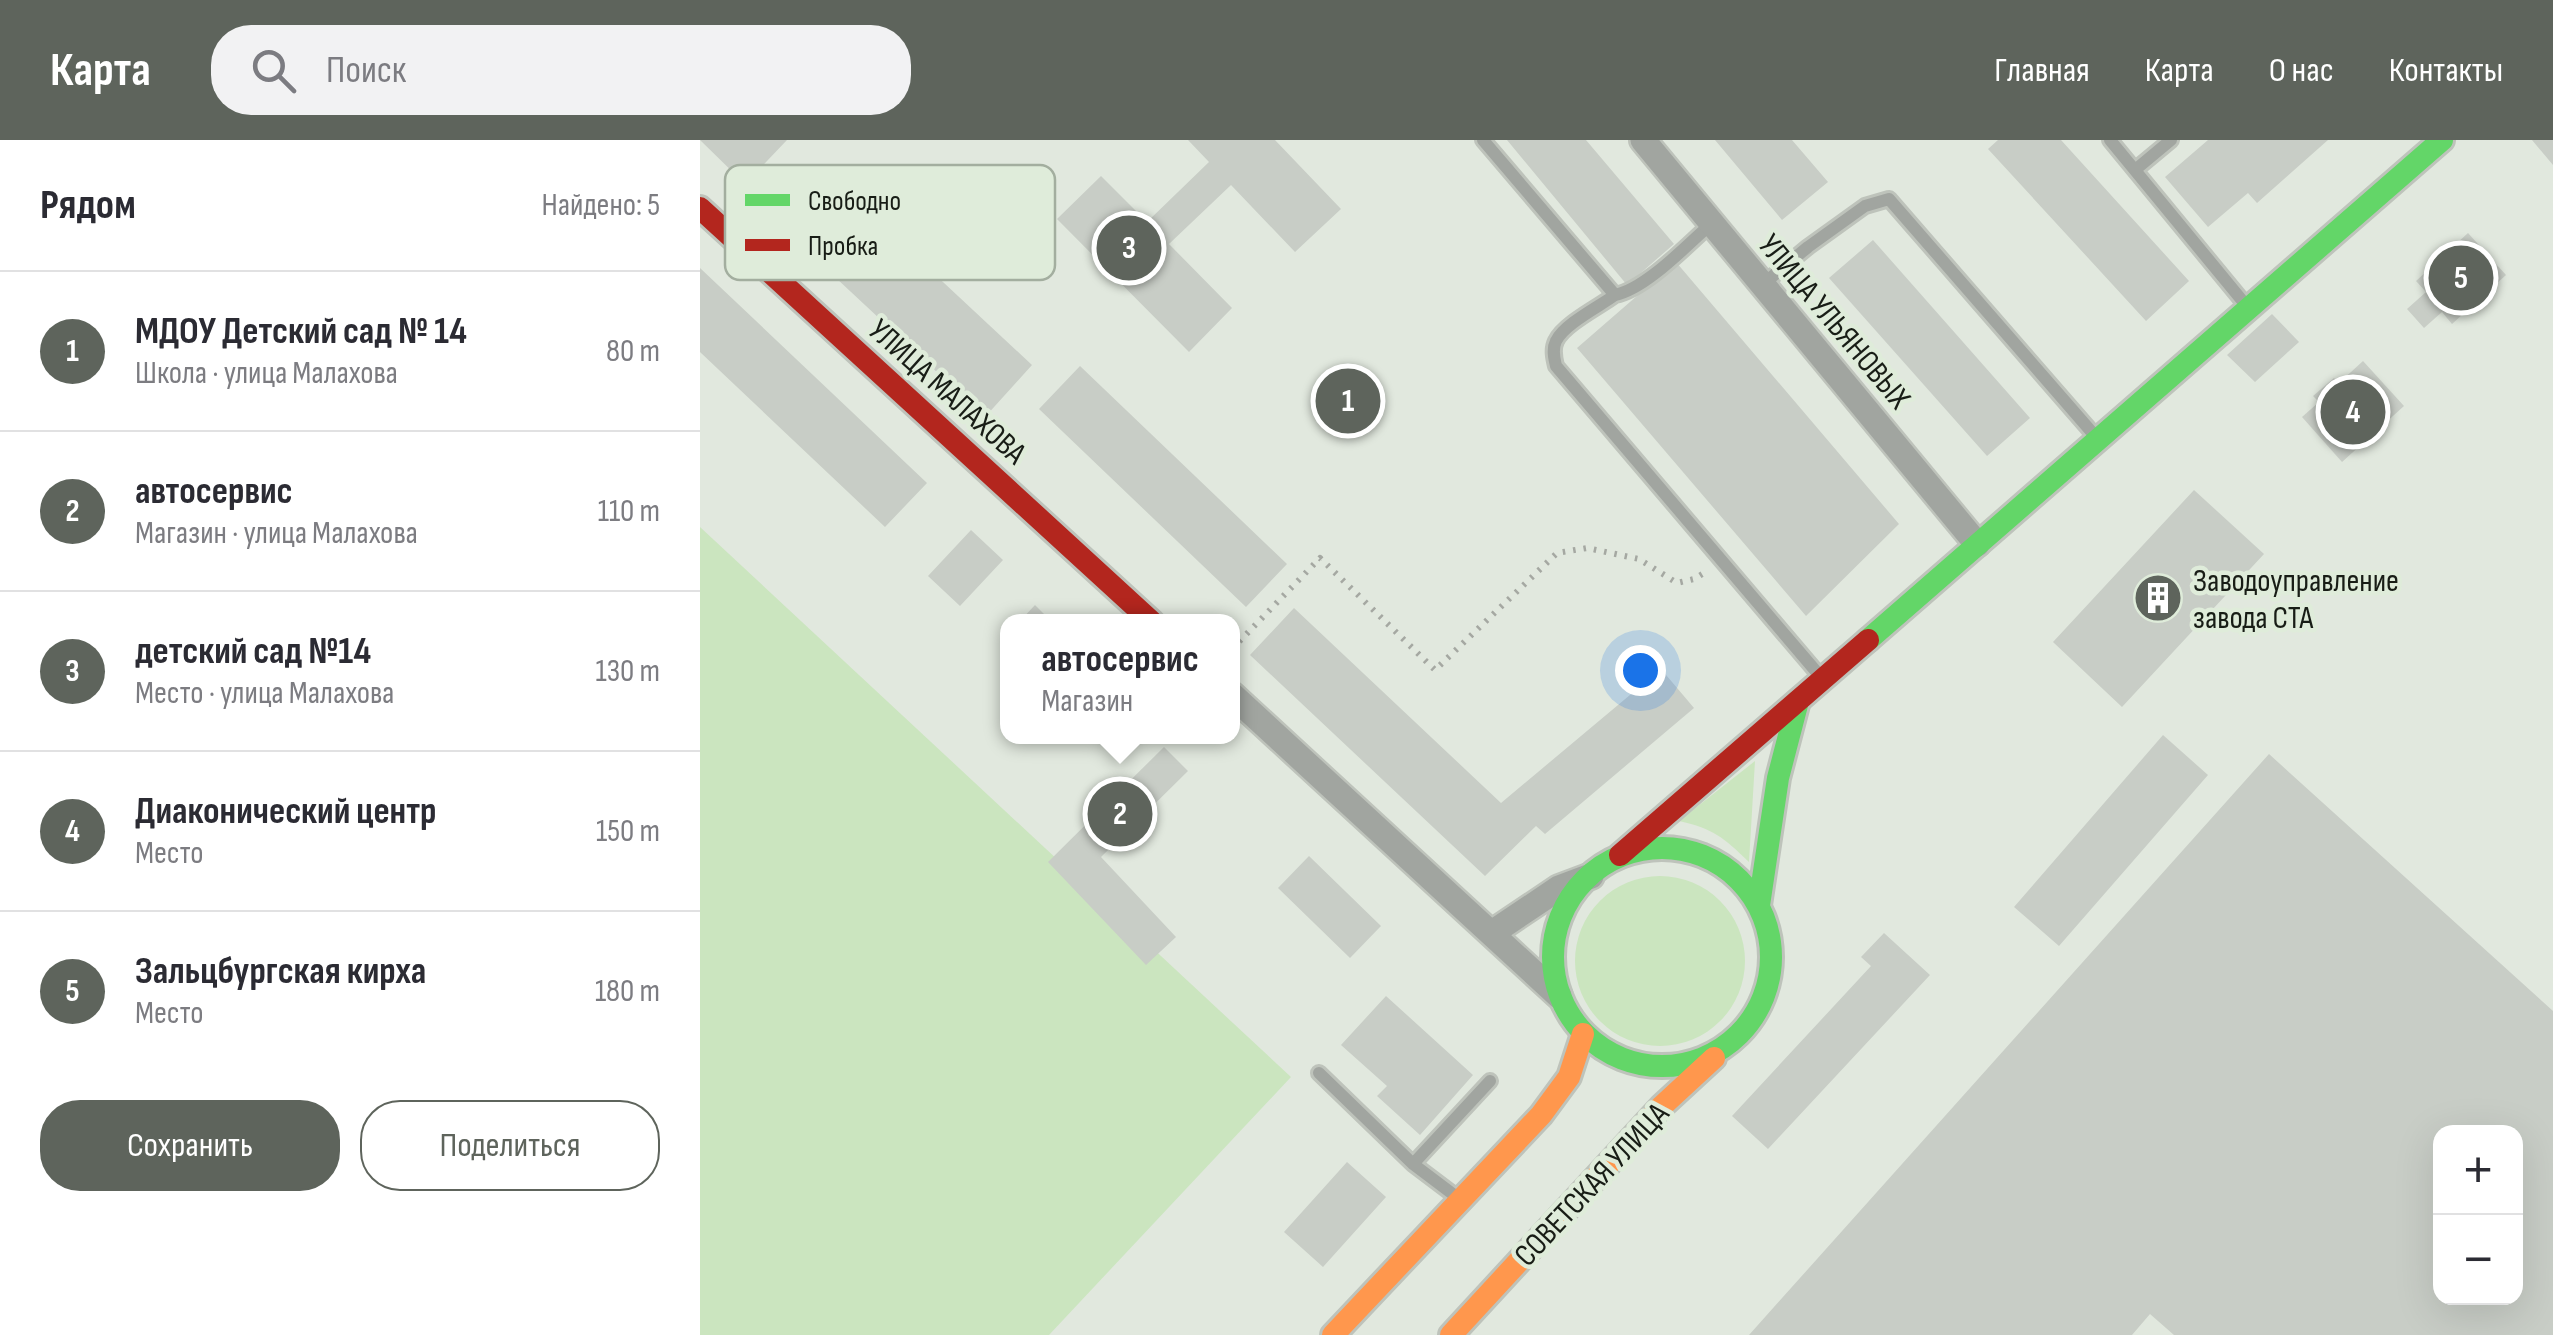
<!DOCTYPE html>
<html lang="ru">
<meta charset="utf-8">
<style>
:root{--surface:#fff;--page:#f2f2f3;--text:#2b2b33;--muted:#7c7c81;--line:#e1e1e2;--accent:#5e645c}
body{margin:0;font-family:"Sofia Sans Condensed",sans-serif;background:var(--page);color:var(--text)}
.controls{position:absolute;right:30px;bottom:30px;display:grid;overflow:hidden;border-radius:20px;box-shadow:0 10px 40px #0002}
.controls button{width:90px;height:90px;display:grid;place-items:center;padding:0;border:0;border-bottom:2px solid var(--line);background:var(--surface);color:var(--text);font:50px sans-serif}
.you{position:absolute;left:940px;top:530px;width:35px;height:35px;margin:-25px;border:8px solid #fff;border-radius:50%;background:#1a73e8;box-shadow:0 0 0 15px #1a73e833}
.badge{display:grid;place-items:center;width:65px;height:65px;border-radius:50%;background:var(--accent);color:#fff;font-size:32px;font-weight:700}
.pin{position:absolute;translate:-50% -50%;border:5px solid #fff;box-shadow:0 2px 10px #0006}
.popup{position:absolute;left:300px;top:474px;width:240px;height:130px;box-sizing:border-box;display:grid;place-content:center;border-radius:20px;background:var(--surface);filter:drop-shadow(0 2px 8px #0005);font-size:32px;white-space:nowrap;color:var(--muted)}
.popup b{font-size:38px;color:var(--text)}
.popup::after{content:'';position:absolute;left:50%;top:100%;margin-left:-20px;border:20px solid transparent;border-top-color:var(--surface)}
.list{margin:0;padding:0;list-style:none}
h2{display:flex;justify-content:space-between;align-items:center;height:130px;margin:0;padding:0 40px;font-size:42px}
h2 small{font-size:32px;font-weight:400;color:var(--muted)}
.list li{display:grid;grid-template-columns:65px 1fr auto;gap:30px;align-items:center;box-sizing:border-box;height:160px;padding:0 40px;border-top:2px solid var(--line)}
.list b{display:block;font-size:38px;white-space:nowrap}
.list p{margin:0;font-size:32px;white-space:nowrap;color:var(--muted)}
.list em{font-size:32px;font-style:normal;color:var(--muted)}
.actions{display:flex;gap:20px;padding:30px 40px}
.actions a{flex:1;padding:22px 0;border:2px solid var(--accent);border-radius:40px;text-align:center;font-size:35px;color:var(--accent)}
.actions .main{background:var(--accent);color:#fff}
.icon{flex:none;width:55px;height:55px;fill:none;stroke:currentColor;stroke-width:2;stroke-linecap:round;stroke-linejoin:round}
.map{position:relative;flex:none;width:1853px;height:1195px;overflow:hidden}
header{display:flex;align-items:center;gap:60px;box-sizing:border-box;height:140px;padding:0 50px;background:var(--accent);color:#fff}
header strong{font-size:48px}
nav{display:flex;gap:55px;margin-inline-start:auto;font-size:35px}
.search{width:700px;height:90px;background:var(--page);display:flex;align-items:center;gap:25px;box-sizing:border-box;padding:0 35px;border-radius:40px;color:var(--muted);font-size:38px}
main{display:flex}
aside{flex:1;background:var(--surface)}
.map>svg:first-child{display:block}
.green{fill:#cbe5bf}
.building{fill:#c8cdc6;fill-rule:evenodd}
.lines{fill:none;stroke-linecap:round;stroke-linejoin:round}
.lane-casing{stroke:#bec3bb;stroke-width:18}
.street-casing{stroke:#bec3bb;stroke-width:30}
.fast-casing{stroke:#bec3bb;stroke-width:28}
.slow-casing{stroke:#bec3bb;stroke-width:28}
.jam-casing{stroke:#bec3bb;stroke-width:28}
.path{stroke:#a5a8a2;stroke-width:6;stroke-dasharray:2.5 8;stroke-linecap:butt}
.lane{stroke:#a1a5a0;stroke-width:12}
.street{stroke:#a1a5a0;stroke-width:25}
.fast{stroke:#63d668;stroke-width:22}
.slow{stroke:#ff974d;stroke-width:22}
.jam{stroke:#b3261e;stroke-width:22}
.labels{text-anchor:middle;stroke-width:9;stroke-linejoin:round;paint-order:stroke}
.street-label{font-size:32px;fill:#181d16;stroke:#dfecda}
.poi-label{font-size:32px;fill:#181d16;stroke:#dfecda;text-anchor:start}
.key{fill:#dfecda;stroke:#a3ae9f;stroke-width:2.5}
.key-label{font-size:28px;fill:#181d16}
</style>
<header>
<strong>Карта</strong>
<div class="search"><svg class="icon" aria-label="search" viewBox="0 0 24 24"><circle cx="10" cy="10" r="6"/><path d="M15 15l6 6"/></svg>Поиск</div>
<nav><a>Главная</a><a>Карта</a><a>О нас</a><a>Контакты</a></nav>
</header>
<main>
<aside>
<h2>Рядом<small>Найдено: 5</small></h2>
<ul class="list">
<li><span class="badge">1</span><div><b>МДОУ Детский сад № 14</b><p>Школа · улица Малахова</p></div><em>80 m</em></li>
<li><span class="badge">2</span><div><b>автосервис</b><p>Магазин · улица Малахова</p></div><em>110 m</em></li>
<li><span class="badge">3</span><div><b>детский сад №14</b><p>Место · улица Малахова</p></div><em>130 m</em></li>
<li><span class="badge">4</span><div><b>Диаконический центр</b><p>Место</p></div><em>150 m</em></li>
<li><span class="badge">5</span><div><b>Зальцбургская кирха</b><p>Место</p></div><em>180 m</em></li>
</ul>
<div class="actions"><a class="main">Сохранить</a><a>Поделиться</a></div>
</aside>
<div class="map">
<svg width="1853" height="1195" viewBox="0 0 1853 1195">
<rect width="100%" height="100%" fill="#e1e8de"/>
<path class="green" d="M 0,387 L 591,937 L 349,1195 L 0,1195 Z
M 1055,621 L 1049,722 C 1023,697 1014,689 979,681 Z
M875 821a85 85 0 1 1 170 0a85 85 0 1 1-170 0Z"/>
<path class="building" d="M 0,0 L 87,0 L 45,44 Z
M 488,0 L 575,0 L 641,69 L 595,112 L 531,45 L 469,104 L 532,168 L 489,212 L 357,79 L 401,36 L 447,82 L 509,22 Z
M 807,0 L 886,0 L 974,104 L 927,145 Z
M 1015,0 L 1092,0 L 1128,42 L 1082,80 Z
M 1298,0 L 1361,0 L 1489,141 L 1446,181 L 1288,9 Z
M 1508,0 L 1628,0 L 1557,63 L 1548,53 L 1508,87 L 1465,37 Z
M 1832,0 L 1853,0 L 1853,25 Z
M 139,45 L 332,225 L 285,277 L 91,96 Z
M 1768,93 L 1806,135 L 1752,184 L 1742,172 L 1724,188 L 1707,169 L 1726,152 L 1716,141 Z
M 1173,100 L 1330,278 L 1287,316 L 1129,138 Z
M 976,122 L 1199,384 L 1106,476 L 877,208 Z
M 0,128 L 227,343 L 185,387 L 0,212 Z
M 1572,174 L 1599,202 L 1555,242 L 1527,215 Z
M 1663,221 L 1704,266 L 1642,322 L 1602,277 L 1619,262 L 1613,256 L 1634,238 L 1639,243 Z
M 380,226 L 587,424 L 546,467 L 339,269 Z
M 1494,350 L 1564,414 L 1422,567 L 1353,502 Z
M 271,390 L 303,420 L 260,466 L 228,436 Z
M 335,465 L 352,482 L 319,482 Z
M 594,468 L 801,663 L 961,529 L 994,568 L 845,694 L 836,686 L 785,736 L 550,515 Z
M 1463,595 L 1508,635 L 1359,806 L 1314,767 Z
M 464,607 L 488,631 L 401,717 L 476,797 L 446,825 L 348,722 Z
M 1569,614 L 1853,871 L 1853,1195 L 1474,1195 L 1450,1174 L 1432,1195 L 1049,1195 ZM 1740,992 L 1816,992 L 1816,1158 L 1740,1158 Z
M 609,716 L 681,786 L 650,818 L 578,748 Z
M 1184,793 L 1230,835 L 1068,1009 L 1032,976 L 1171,826 L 1161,817 Z
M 686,856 L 773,935 L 720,995 L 677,956 L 687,946 L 641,905 Z
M 647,1022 L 686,1057 L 623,1127 L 584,1092 Z"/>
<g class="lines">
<g class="lane-casing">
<path id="lane" d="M 783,0 L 915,155 C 900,166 864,184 856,201 C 852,209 854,218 856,226 L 1120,536
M 1410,0 L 1545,164
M 1435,30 L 1471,0
M 1062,145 L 1108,107 L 1165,66 L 1189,59 L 1396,297
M 915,155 C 946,149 988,104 1012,83
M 619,933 L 713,1024 L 758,1058
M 713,1024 L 790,941"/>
</g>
<g class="street-casing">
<path id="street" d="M 943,0 L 1277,404
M 532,555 L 859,856
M 792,793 L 859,748 L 891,736"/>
</g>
<g class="fast-casing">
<path id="fast" d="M 1168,500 L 1742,0
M853 817a109 109 0 1 1 218 0a109 109 0 1 1-218 0Z
M 1059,765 L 1078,638 L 1098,561"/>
</g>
<g class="slow-casing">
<path id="slow" d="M 633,1195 L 841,975 L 869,937 L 883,894
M 751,1195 L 962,966 L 1014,918"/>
</g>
<g class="jam-casing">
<path id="jam" d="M 0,68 L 452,482
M 920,715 L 1168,500"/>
</g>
<path class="path" d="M 532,509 L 620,418 L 735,530 L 857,413 L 887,408 L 939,419 L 977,443 L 994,439 L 1004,433"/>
<use href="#lane" class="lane"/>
<use href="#street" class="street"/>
<use href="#fast" class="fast"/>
<use href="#slow" class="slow"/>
<use href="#jam" class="jam"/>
</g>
<defs>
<g id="building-disc" transform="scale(2.5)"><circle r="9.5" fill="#5e645c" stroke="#dfecda"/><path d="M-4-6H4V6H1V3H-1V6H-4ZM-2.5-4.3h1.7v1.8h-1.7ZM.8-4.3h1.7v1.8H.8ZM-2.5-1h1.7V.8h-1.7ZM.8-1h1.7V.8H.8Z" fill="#fff"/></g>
</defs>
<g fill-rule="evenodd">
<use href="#building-disc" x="1458" y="458"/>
</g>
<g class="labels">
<g class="street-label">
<text transform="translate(1135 181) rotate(50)" y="11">УЛИЦА УЛЬЯНОВЫХ</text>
<text transform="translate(248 251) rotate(42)" y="11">УЛИЦА МАЛАХОВА</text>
<text transform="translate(891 1044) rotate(-47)" y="11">СОВЕТСКАЯ УЛИЦА</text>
</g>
<g class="poi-label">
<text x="1493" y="451">Заводоуправление<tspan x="1493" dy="37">завода СТА</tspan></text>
</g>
</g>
<rect x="25" y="25" width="330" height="115" rx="15" class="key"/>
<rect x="45" y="54" width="45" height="12" fill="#63d668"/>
<rect x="45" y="99" width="45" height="12" fill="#b3261e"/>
<g class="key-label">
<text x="108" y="70">Свободно</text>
<text x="108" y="115">Пробка</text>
</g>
</svg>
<div class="controls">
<button>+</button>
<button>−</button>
</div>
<div class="you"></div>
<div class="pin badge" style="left:648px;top:261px">1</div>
<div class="pin badge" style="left:420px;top:674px">2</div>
<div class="popup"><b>автосервис</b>Магазин</div>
<div class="pin badge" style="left:429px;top:108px">3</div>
<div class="pin badge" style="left:1653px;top:272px">4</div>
<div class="pin badge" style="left:1761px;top:138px">5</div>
</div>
</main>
